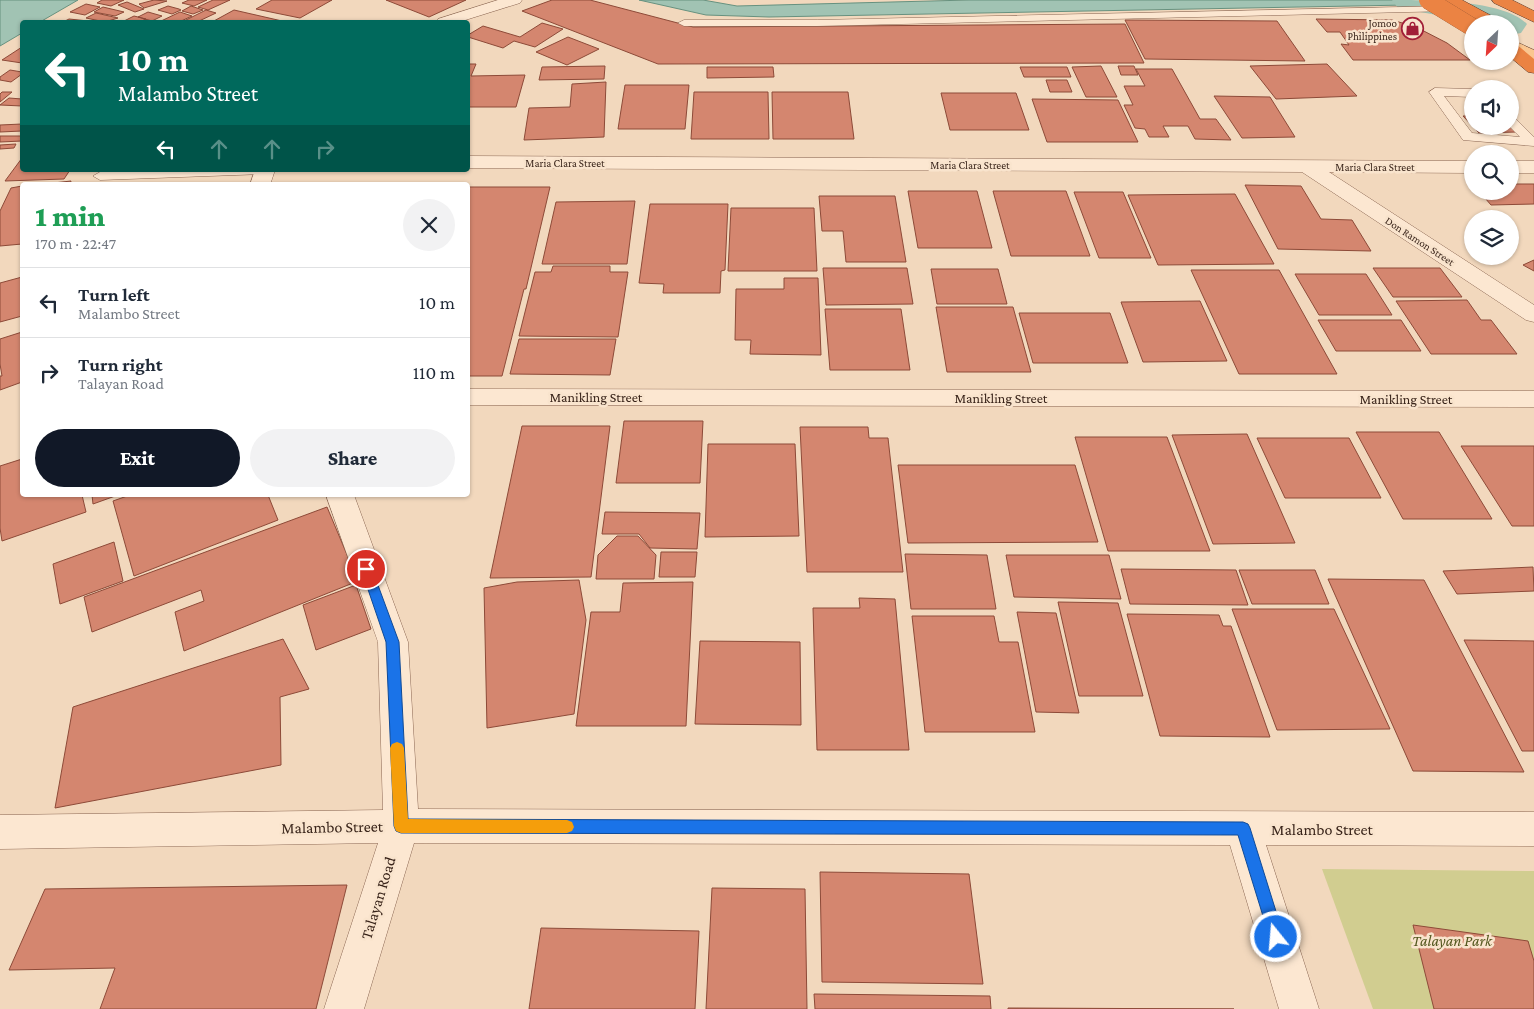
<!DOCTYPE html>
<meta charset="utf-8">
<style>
:root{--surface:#fff;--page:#f2f2f3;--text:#1f2937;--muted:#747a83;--line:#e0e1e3;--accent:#111827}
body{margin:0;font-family:"Crimson Pro",serif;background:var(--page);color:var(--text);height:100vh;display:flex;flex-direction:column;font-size:19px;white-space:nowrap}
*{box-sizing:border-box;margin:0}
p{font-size:16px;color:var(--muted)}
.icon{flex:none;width:28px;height:28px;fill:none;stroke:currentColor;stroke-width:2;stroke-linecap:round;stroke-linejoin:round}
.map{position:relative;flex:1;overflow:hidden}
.drawer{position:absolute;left:20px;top:182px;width:450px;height:315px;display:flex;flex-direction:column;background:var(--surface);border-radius:5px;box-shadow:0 1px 4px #0004}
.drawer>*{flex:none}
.hud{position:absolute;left:20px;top:20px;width:450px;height:152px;border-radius:5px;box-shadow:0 1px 4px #0004;background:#00695c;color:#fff;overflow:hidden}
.needle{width:32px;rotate:205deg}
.buttons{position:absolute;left:1464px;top:15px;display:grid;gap:10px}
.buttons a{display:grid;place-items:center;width:55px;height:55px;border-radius:50%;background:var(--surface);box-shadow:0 1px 4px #0004;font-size:25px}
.pin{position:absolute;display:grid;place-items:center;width:42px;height:42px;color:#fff;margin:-21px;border:2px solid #fff;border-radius:50%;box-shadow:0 1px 5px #0007}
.me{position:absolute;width:55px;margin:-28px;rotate:343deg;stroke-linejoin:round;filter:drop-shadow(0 0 4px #0008)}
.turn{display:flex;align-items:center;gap:18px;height:105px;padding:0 15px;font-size:22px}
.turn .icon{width:65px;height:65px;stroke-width:2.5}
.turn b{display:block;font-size:35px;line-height:42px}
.lanes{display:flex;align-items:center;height:48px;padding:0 15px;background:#0003;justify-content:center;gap:25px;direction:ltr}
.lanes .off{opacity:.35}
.round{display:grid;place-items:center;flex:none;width:52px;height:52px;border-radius:26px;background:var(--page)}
.overview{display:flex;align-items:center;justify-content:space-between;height:85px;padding:0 15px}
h1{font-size:30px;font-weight:800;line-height:38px;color:#1e9e55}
.cta{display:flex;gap:10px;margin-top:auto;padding:10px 15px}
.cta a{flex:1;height:58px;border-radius:30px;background:var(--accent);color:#fff;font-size:20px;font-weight:800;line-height:58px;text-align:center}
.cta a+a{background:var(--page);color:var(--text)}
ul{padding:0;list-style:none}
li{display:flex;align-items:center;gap:15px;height:70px;padding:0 15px;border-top:1px solid var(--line)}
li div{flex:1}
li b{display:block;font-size:19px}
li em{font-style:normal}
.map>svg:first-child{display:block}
.green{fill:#d1cd90}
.water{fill:#a1c3b3;stroke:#67917f}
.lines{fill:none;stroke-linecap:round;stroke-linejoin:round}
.river{fill:#a1c3b3;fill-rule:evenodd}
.building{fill:#d4866f;stroke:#8d4a38}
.service-casing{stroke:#8c6854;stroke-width:1}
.minor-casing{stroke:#8c6854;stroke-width:1}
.primary-casing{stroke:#593729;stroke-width:1}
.motorway-casing{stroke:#593729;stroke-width:1}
.service{fill:#fce7d1;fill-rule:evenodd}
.minor{fill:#fce7d1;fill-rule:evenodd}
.primary{fill:#fac690;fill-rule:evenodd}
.motorway{fill:#eb8343;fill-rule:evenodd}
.motorway-bridge-casing{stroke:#593729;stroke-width:18;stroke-linecap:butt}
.motorway-bridge{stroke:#eb8343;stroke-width:18}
.route{fill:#1a73e8;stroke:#114b97}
.slow{fill:#f59e0b}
.labels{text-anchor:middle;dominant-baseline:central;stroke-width:5;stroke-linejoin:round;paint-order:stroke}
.far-poi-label{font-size:11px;fill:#39241a;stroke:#f9e4cd;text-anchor:end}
.far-street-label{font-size:11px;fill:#39241a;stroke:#f9e4cd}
.street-label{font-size:14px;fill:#39241a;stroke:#f9e4cd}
.near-street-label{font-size:16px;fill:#39241a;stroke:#f9e4cd}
.near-park-label{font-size:16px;font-style:italic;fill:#54581f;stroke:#f9e4cd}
</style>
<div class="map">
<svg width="1534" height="1009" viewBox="0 0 1534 1009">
<rect width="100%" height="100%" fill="#f2d8bd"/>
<path class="green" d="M1322,869l212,2v138h-161z"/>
<path class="water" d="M0,0h78l-38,22h-18v11l-22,13z
M639,0h64l34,6 232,-6h429l9,5 -638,12 -63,-2z"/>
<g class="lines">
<path class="river" d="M1392,0c37,0 112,0 135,24l-6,9 -11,2v-11h-37l-25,-7 -50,-9z"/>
</g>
<path class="building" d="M102,0h22l-13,6 -14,-3z
M154,0l13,1 -23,7 -5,-4z
M189,0h18l-13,6 -12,-3z
M213,0h17l-22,10 -10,-3z
M272,0h60l-32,18 -44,-9z
M386,0h80l-37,17z
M552,0h38l103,27 432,-3 19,39 -486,1 -136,-53z
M127,2l17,7 -9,3 -17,-7z
M86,4l14,3 -15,8 -15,-3z
M168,6l11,3 2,1 -9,4 -14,-4z
M191,6l12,4 -10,4 -11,-3z
M103,7l21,5 -9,4 -21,-4z
M206,10l10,3 -19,9 -13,-1z
M234,10l48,11 -70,1z
M148,12l14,4 -10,5 -14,-4z
M180,12l12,4 -13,6h-20z
M96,13l22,5 -13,4 -19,-4z
M134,16l12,3 -7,3h-17z
M69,19l29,3h-35z
M1316,19l76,1 24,7 31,16 23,17h-117l-12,-16 8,1 -9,-13h-13z
M1125,20l152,1 28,40 -160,-2z
M542,23l21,6 -28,18 -21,-6 -11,7 -35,-11v-2l15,-9 37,11z
M568,37l31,12 -32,16 -31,-13z
M22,47v16l-20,-3z
M468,64h8l-5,12 54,-1 -9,32h-48z
M1327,64l30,32 -81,3 -26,-33z
M605,66l-1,13 -65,1 3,-13z
M1101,66l16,31h-31l-14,-30z
M1118,66h16l4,9h-17z
M707,67h66l1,10 -67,1z
M1020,67h47l4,10h-47z
M1136,69h36l28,50h16l15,21 -36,-1 -7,-13h-25l6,11h-20l-4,-8 -10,-1 -11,-23h9l-9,-19h21z
M10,70l12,2v2l-11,8 -11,-2v-3z
M1046,80h21l5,12h-22z
M606,82l-2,55 -80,3 5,-32 41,-1 2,-23z
M625,85h64l-4,44h-67z
M2,92h10l-12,10v-8z
M694,92h74l1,47h-78z
M772,92h76l6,47h-81z
M941,93h75l13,37h-79z
M1214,96l56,1 25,40 -53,1z
M9,98l13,1v7l-22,-1z
M1032,99l86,1 20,42h-91z
M1463,116h9v10h38l6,6 -37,1z
M22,124v7l-22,1v-7z
M0,136h22v5l-22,1z
M16,144l-2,4 -14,1v-4z
M22,158v12h48l-6,9 -59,2z
M71,181l-1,4h-34z
M1510,184h24v20l-43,1 -12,-14h31z
M1245,185l56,1 20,33 31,1 19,31 -93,-2z
M22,186v58l-22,2v-35l11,-23z
M468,187h82l-24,102h-2l-22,87h-34z
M908,191h69l15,57h-74z
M993,191h73l24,65h-79z
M1074,192h49l28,66h-52z
M1235,194l39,70 -116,1 -30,-70z
M819,196h76l11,66h-60l-3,-31h-21z
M635,201l-8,63h-85l14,-62z
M650,204h78l-3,66 -4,1 -1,22h-57l1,-9 -25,-1z
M731,208h83l3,63h-89z
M1534,260v11l-11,-6z
M553,266h57v6h18l-10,65 -99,-1 16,-64h16z
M823,268h84l6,36 -87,1z
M1373,268h67l22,29h-69z
M931,269h67l9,35h-70z
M1191,270h88l58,104h-98z
M1295,274h71l26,41h-73z
M22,277v39l-22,6v-39z
M784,278h34l3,77 -71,-1 1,-14h-16l1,-51h48z
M1467,300l14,20h10l26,34h-86l-35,-53z
M1200,301l27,60 -84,1 -22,-60z
M936,307h77l18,65h-84z
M825,309h76l9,61h-80z
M1019,313h91l18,50h-95z
M1318,320h83l20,31h-85z
M22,332v50l-22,8v-14h2l-2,-12v-25z
M519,339h97l-6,36 -100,-1z
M624,421h79l-3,62h-84z
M522,426h88l-19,151 -101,1z
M800,427h68l1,11h19l15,134h-96z
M1356,432h83l53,87h-89z
M1247,434l48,109 -82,1 -41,-109z
M1075,437h92l43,114h-102z
M1257,438h92l32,60h-96z
M708,444h87l4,92 -94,1z
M1461,446h73v80h-22z
M22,459v36h60l4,17 -84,29 -2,-13v-62z
M898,465h177l23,77 -190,1z
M92,495h26l-25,9z
M130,495h138l10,25 -144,56 -21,-75z
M327,507l31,74 -174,70 -9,-39 29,-11 -3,-11 -109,42 -8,-35z
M605,512l95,1 -3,36 -47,-1 -11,-14h-37z
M617,536h21l18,19 -2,24h-58l2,-24z
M114,542l9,39 -63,23 -7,-40z
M661,552h36l-2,25h-36z
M905,554l82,1 9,54h-85z
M1006,555h103l12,44 -107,-2z
M1533,567l1,24 -77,3 -14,-23z
M1121,569l115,1 12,35 -118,-1z
M1239,570h76l14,34h-77z
M1328,579l96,1 100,192 -111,-1z
M579,580l7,40 -12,94 -87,14 -3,-140 33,-6z
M693,582l-7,144h-110l15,-114h29l3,-29z
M356,585l15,44 -55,21 -13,-45z
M859,598l36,1 14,151h-92l-4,-142h47z
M1058,602l60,1 25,93h-64z
M1232,609h102l56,120 -113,1z
M1017,612l39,1 23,100 -43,-1z
M1127,614l92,1 4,11h8l39,111 -110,-1z
M912,616h82l5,26h19l17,90h-110z
M283,639l26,50 -29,8 1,68 -226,43 18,-101z
M1464,640l70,1v110h-12z
M700,641l100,1 1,83 -106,-1z
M820,872l149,2 14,110 -161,-2z
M347,885l-31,124h-216l15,-41 -106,2 36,-81z
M712,888l93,1 2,120h-101z
M1413,925l115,16 6,20v48h-100z
M541,928l158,3 -4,78h-166z
M814,994l176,2 1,13h-176z
M1008,1008l226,1h-226z"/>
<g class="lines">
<defs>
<path id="service" d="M1447,6l4,1 1,2 -1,2 -634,15h-133l-6,-3 6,-3h133z
M1435,88l37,1v8l-28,-1 28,37 48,4 -11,-11 1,-10 4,1 20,20v9l-71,-6 -34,-48z
M153,170h118l-7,4 -164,6 -7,-4 7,-4z"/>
<path id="minor" d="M498,0h24l-2,3 -61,19h-23l2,-3z
M468,156l1004,5v12l-143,-1 205,133v17l-8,-2 -224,-148 -834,-4z
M1510,161h24v12h-24z
M255,170h20l-5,15h-20z
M468,389l1066,2v16l-1066,-2z
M326,495h28l54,147 10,167 1116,3v34l-268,-1 53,164h-40l-49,-164 -816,-2 -50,166h-40l54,-166 -378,6v-34l383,-5 -5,-168z"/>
<path id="primary" d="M1510,39l24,11v12l-24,-11z"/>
<path id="motorway" d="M1442,0h20l39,21 2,3h-21l-38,-21z
M1492,0h20l22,11v11l-40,-19z
M1510,43l6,1 18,15v14l-6,-1 -18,-15z"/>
</defs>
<use href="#service" class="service-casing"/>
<use href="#minor" class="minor-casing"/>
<use href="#primary" class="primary-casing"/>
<use href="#motorway" class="motorway-casing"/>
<use href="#service" class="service"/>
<use href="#minor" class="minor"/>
<use href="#primary" class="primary"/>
<use href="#motorway" class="motorway"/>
<defs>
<path id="motorway-bridge" d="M1428,0l44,27"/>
</defs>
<use href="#motorway-bridge" class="motorway-bridge-casing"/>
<use href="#motorway-bridge" class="motorway-bridge"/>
</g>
<path class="route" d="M366,564l5,1 1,4 27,73 9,177 835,3 5,2 2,4 34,109 -2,5 -6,3 -5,-3 -33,-107 -837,-2 -5,-2 -2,-5 -8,-184 -25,-73 1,-4z"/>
<path class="slow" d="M397,742l5,2 2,4 4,71 159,1 5,2 2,5 -2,4 -5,2h-166l-5,-2 -2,-5 -4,-78 2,-4z"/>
<defs>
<symbol id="shop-ring" viewBox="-11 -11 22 22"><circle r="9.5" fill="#f9e4cd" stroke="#a11e37" stroke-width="1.5"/><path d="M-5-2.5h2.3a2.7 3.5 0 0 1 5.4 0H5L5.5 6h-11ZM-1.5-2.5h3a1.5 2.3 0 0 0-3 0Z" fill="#a11e37"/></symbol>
</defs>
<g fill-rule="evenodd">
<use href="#shop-ring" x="1400" y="16" width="25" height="25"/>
</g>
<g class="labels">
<g class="far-poi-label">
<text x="1397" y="23">Jomoo<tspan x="1397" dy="13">Philippines</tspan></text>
</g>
<g class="far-street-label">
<text x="565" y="163">Maria Clara Street</text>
<text x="970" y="165">Maria Clara Street</text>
<text x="1375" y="167">Maria Clara Street</text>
<text transform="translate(1420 241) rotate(33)">Don Ramon Street</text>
</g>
<g class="street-label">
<text x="596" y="397">Manikling Street</text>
<text x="1001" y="398">Manikling Street</text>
<text x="1406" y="399">Manikling Street</text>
</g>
<g class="near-street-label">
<text transform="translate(332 827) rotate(-1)">Malambo Street</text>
<text x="1322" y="829">Malambo Street</text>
<text transform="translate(378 898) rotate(-73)">Talayan Road</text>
</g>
<g class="near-park-label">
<text x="1452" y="940">Talayan Park</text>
</g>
</g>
</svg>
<div class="buttons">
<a><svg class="needle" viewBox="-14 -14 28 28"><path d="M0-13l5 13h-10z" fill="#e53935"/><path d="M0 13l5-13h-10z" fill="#747a83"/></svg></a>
<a><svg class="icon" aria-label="sound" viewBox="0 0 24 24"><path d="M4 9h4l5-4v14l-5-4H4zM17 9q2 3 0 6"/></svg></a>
<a><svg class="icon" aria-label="search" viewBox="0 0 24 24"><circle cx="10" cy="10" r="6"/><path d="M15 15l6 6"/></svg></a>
<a><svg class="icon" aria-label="layers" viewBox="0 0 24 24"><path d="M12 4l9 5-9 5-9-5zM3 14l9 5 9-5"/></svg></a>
</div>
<div class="pin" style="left:366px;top:569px;background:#d93025"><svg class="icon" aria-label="arrive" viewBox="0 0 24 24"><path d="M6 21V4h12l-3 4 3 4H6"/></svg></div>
<svg class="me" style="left:1276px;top:937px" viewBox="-20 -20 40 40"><circle r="17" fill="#1a73e8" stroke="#fff" stroke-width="3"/><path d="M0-11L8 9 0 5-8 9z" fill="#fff"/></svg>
<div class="hud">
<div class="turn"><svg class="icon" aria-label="left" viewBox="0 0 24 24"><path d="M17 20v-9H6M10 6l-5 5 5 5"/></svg><div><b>10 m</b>Malambo Street</div></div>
<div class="lanes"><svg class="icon" aria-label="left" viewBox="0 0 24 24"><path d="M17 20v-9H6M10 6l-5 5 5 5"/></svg><svg class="icon off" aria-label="ahead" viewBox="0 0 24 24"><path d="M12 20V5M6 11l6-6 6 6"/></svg><svg class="icon off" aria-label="ahead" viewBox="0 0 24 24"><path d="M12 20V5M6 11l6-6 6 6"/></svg><svg class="icon off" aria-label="right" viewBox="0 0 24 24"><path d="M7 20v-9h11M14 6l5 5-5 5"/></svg></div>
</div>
<section class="drawer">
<div class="overview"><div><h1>1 min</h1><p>170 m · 22:47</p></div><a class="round"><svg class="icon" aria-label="close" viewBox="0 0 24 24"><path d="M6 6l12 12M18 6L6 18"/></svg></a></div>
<ul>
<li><svg class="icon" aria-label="left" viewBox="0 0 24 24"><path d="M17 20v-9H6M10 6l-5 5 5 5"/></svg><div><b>Turn left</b><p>Malambo Street</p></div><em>10 m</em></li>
<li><svg class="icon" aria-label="right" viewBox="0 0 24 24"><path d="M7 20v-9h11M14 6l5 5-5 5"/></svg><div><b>Turn right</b><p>Talayan Road</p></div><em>110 m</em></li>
</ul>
<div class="cta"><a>Exit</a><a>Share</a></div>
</section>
</div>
